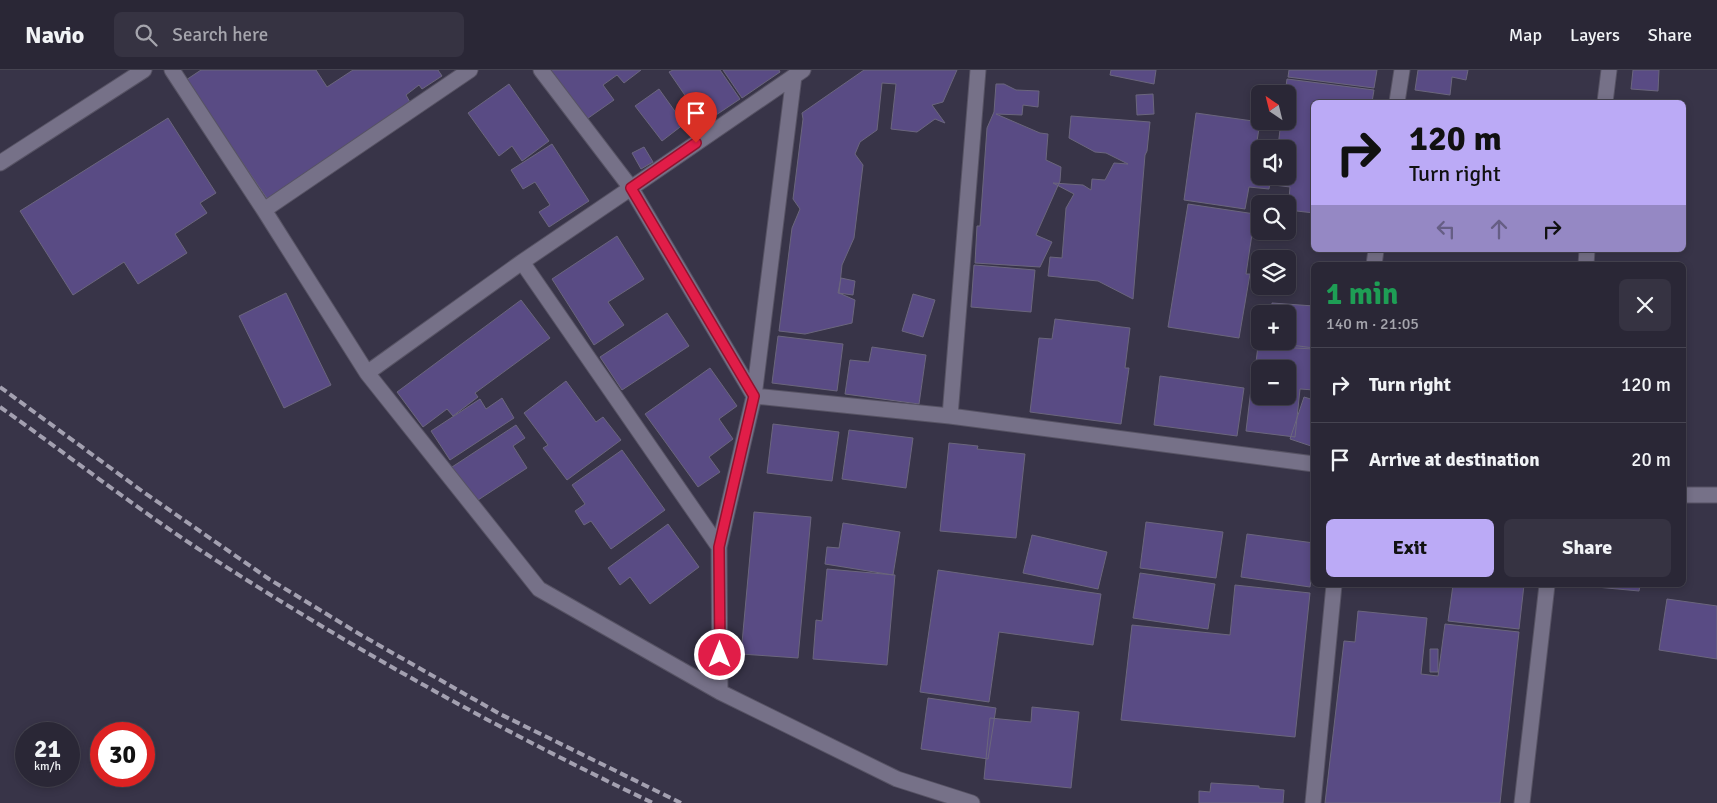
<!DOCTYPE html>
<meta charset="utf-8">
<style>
:root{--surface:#2a2736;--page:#363342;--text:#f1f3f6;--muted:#a5a5ad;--line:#464451;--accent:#bbaaf6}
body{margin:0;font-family:Signika,sans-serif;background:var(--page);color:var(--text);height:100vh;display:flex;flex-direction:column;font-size:19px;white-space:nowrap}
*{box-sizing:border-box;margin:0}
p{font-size:16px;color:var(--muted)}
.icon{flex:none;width:28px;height:28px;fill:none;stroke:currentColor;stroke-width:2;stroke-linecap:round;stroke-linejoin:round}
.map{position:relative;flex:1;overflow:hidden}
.side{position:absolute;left:1311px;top:192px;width:375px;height:325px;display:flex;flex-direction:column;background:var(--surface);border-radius:8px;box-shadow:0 2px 8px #0003,0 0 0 1px var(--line)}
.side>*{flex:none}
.banner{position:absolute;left:1311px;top:30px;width:375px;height:152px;border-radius:8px;box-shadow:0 2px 8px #0003,0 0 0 1px var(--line);background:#bbaaf6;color:#111;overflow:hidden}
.needle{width:32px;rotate:325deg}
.fabs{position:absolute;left:1251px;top:15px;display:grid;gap:10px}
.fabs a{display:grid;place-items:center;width:45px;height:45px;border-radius:8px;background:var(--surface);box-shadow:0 2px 8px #0003,0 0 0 1px var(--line);font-size:25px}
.speed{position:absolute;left:15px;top:652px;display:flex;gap:10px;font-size:25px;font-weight:700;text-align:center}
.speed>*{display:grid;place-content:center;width:65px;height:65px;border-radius:50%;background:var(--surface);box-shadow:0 2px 8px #0003,0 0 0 1px var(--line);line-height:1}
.speed small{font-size:12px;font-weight:400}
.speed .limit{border:8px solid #d22;background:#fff;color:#111}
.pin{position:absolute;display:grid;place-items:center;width:42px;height:42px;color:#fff;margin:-51px -21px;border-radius:50% 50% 50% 0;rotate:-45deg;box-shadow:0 0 5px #0007}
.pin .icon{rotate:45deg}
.me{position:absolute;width:55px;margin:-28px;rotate:0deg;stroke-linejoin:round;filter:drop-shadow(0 0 4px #0008)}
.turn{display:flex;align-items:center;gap:18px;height:105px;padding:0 15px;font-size:22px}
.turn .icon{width:65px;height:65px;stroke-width:2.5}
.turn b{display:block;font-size:35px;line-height:42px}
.lanes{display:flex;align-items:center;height:48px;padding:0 15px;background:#0003;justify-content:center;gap:25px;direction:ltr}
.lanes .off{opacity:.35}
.round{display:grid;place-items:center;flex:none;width:52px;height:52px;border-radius:8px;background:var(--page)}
.headline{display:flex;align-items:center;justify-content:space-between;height:85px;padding:0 15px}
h1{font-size:30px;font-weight:700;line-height:38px;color:#1e9e55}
.action{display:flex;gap:10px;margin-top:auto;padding:10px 15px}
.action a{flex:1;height:58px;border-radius:8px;background:var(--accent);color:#111;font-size:20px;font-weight:700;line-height:58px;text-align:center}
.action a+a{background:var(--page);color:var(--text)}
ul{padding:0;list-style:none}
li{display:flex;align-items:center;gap:15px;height:75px;padding:0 15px;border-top:1px solid var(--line)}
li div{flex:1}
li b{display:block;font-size:19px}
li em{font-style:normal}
header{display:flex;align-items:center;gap:30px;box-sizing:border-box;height:70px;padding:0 25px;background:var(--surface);border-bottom:1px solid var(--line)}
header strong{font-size:24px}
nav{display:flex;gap:28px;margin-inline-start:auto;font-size:18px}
.search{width:350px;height:45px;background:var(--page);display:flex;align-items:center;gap:12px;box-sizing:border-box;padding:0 18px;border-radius:8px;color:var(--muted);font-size:19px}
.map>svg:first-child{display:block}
.building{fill:#594b84;stroke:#6b667d}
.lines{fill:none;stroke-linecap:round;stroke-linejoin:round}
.minor-casing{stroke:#575364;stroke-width:17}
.minor{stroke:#767188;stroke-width:15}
.rail{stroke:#a3a0b0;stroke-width:4;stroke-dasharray:8 4;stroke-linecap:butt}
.route-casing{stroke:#92132f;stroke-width:12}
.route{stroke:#e11d48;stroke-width:9}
</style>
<header>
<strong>Navio</strong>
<div class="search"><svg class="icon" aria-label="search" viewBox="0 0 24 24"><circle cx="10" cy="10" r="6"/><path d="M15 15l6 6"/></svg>Search here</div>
<nav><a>Map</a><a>Layers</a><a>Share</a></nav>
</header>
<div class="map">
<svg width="1717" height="733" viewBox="0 0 1717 733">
<rect width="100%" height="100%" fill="#383448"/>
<path class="building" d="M201,0h115l11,17 26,-17h85l4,6 -20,13 -3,-4 -13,10 5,9 -143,96 -82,-120z
M547,0h94l-17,13 -7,-8 -14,10 11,15 -30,21z
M673,0h47l20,29 -36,24 -35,-51z
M723,0h56l1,2 -38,26z
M864,0h93l-14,32 -11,3 13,18 -10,-4 -18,13 -26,-3 5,-45 -14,-1 -5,47 -17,12 -5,12 8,11 -9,73 -12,27 -3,28 16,7 -3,23 -47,11 -26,-3 13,-103 8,-19 -7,-10 10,-80 -1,-6z
M1111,0h45l-2,14 -44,-9z
M1289,0h88l-3,18 -86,-11z
M1418,0h50l-2,10 -14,-3 -2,18 -35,-5z
M1633,0h26l-1,21 -27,-2z
M1287,9l87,11 -2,12h-58v111l-26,-3 2,-23 -16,-2 2,-9h12l3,-28 -13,-1 3,-26h7v-27h-3z
M509,14l40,57 -27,20 -10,-15 -13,10 -31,-43z
M996,14h8l12,6 23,1 -1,16 -15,-2 -1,10 -26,-1 44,19 8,1 -2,26 15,7 -1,14 -24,54 16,7 -12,25 -65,-4 2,-37h3l7,-98 7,-16z
M659,19l25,35 -22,17 -27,-35z
M1153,24l1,20 -17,1 -1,-20z
M1196,43l64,9 -3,19 19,3 -1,5h-15v27h11l-2,13 -20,-2 -4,22 -61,-9z
M1071,46l79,6 -3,29 -2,4 -12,144 -35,-18 -50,-5 2,-19 12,1 4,-50 8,-14 -21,-11 30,2 8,5 1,-11 13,1 9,-17 14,1 -22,-11 -11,-1 -26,-14z
M168,48l48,75 -16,10 7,10 -32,21 12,19 -49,31 -14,-22 -51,33 -53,-84z
M552,74l37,57 -40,26 -10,-15 11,-7 -15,-23 -12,7 -12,-19z
M644,77l9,15 -12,7 -9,-16z
M1188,134l67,10 -9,60h4l-11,64 -71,-11z
M617,166l27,43 -36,23 16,23 -30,20 -42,-66z
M974,195l61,5 -4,42 -60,-5z
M841,208l14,3 -2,14 -15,-2z
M286,223l45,92 -47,23 -45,-92z
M913,224l22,6 -12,37 -21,-6z
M521,230l29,38 -75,55 3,4 -25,19 -6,-7 -24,18 -26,-35z
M1272,233l42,3v43l-59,-3 2,-23h3v18h28v-27h-17z
M667,243l22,33 -67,44 -22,-33z
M1055,249l75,9 -5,40h4l-8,56 -91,-12 9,-74 13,1z
M778,266l65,8 -6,47 -65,-8z
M1259,268l1,3 32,1 -1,3 23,3v42l-14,-1 -5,48 -49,-6 5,-42 9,2v5h28v-27h-20v-5l-12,-2z
M872,277l54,8 -7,49 -74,-10 5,-34 19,2z
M710,298l27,38 -18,13 14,20 -24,18 11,15 -22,15 -53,-73z
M1160,306l84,12 -7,48 -83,-11z
M566,311l30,41 7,-5 18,23 -54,40 -24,-32 5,-3 -24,-32z
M1304,327l10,3v47l-24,-8z
M502,328l12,20 -64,42 -19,-29 49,-32 6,10z
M773,354l66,8 -7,49 -65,-8z
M516,355l9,13 -12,8 14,22 -52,34 -23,-35z
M849,360l64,8 -7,50 -64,-9z
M949,373l29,3 -1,3 48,5 -9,84 -76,-7z
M622,380l43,60 -54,39 -20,-28 -7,4 -9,-14 10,-7 -13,-19z
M754,442l57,5 -13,141 -57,-4z
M1146,452l77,10 -7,46 -76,-10z
M843,453l57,9 -7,43 -68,-11 2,-17 12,1z
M668,454l31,43 -49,37 -20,-27 -10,8 -12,-17z
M1247,464l67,9v17l-4,27 -69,-10z
M1032,465l75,17 -9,37 -75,-16z
M827,499l68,6 -8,90 -74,-6 3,-39 6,1z
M938,500l163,24 -8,51 -94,-13 -10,70 -69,-10z
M1140,503l75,11 -7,45 -75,-11z
M1235,515l75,8 -15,144 -174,-17 11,-95 98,10z
M1453,515h71l-5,44 -71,-8z
M1575,515h65l-1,6z
M1667,529l50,7v53l-58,-9z
M1358,541l69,7 -6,56 17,2 7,-52 74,8 -19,171h-175l19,-162 11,1z
M1430,579h8v23h-8z
M928,628l68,10 -8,51 -67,-10z
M1032,637l47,5 -8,76 -87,-9 6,-61 41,4z
M1211,713l48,3v2l25,2 -1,13h-84v-12l11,1z"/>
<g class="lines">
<defs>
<path id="minor" d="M172,0l92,140 103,163 155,-111 109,-74 -90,-118
M803,0l-172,118 123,208 196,20 364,48
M1397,32l5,-32
M1605,32l4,-32
M0,93l144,-93
M264,140l206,-140
M522,192l197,285
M1374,195l2,-15
M1586,195l1,-15
M367,303l172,216 181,103 177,87 75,24
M950,346l28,-346
M1684,425h33
M720,622l-1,-145 35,-151 40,-320
M1313,733l21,-218
M1522,733l25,-218"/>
</defs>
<use href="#minor" class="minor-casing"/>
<use href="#minor" class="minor"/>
<path class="rail" d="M0,317l142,104 127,88 92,56 139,79 181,89
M0,337c65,46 128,95 194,139 146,96 301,182 459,257"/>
</g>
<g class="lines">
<defs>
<path id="route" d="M696,73l-65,45 123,208 -35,151 1,108"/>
</defs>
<use href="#route" class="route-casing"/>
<use href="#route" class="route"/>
</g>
</svg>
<div class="fabs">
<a><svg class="needle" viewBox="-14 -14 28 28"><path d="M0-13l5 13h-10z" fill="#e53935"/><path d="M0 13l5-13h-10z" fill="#a5a5ad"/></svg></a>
<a><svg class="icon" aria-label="sound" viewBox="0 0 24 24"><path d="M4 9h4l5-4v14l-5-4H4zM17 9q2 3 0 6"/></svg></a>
<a><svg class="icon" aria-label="search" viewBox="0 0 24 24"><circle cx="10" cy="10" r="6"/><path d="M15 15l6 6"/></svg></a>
<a><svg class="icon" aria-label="layers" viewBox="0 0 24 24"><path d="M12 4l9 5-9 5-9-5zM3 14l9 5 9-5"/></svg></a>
<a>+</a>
<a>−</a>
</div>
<div class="speed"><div>21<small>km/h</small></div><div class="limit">30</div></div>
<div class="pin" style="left:696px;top:73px;background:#d93025"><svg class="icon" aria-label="arrive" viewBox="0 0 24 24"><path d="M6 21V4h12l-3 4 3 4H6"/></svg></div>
<svg class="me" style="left:720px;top:585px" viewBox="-20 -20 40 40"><circle r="17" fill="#e11d48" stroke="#fff" stroke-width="3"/><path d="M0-11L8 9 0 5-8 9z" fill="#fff"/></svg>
<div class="banner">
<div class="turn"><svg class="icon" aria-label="right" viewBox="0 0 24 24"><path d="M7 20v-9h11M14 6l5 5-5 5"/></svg><div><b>120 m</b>Turn right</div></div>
<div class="lanes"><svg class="icon off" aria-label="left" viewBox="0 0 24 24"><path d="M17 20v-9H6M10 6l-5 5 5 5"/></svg><svg class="icon off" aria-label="ahead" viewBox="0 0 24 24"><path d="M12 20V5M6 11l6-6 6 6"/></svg><svg class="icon" aria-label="right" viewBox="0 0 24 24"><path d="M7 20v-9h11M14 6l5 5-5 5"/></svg></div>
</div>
<section class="side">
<div class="headline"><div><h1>1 min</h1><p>140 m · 21:05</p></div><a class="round"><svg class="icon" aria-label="close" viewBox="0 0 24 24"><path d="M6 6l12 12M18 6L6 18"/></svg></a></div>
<ul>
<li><svg class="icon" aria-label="right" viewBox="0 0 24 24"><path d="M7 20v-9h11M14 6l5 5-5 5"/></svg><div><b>Turn right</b></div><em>120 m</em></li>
<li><svg class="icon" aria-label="arrive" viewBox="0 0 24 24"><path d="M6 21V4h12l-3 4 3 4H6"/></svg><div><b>Arrive at destination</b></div><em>20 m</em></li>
</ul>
<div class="action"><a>Exit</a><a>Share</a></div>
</section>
</div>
